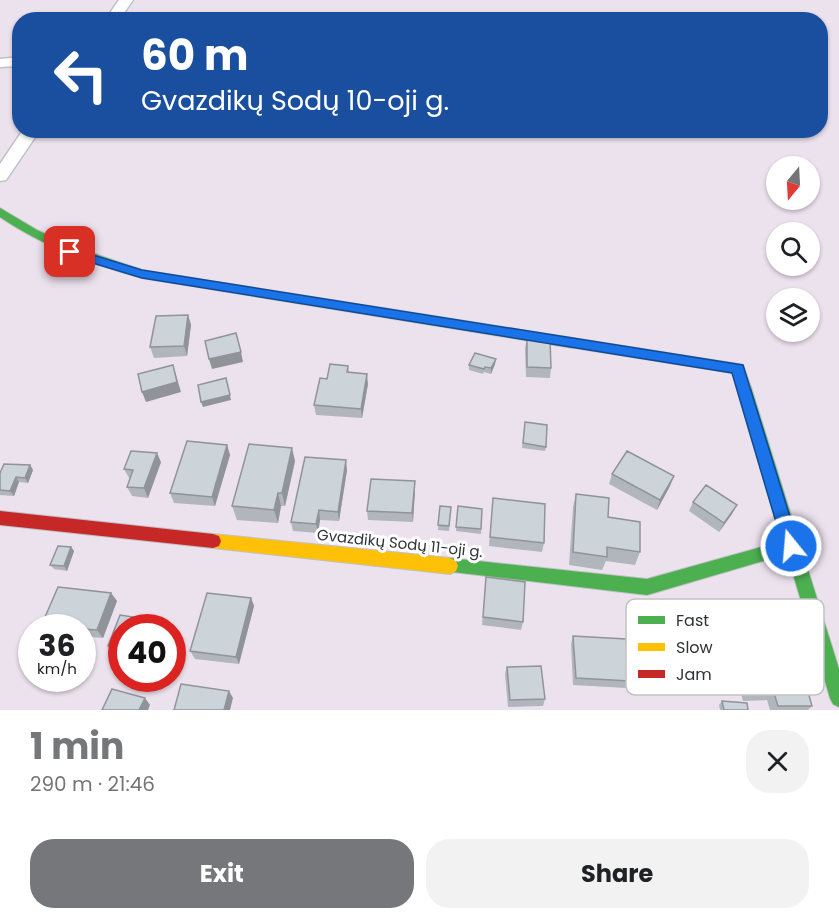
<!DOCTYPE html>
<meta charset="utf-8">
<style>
:root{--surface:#fff;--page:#f2f2f2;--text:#202124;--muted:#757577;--accent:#75777a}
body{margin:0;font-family:Poppins,sans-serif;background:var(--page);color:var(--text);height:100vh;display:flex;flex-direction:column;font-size:22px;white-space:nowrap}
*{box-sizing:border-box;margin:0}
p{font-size:20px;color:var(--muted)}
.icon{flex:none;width:33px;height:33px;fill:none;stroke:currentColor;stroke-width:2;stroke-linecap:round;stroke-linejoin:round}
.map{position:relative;height:710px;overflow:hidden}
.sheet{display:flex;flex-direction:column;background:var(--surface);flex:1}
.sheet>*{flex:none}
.top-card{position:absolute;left:12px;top:12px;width:816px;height:126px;border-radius:24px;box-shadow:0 2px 4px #0004;background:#1a4fa0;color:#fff;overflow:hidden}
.needle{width:39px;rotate:198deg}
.tools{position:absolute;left:766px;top:156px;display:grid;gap:12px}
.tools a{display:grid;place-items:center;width:54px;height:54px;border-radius:50%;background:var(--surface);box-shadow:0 2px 4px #0004;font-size:30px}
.speed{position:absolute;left:18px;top:614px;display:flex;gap:12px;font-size:30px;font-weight:700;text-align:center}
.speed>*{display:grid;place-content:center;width:78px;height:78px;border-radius:50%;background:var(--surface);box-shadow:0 2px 4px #0004;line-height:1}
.speed small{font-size:15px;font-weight:400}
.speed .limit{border:9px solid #d22;background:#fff;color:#111}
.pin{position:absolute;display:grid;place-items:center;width:51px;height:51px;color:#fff;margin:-26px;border-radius:12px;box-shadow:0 3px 9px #0006}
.me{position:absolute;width:66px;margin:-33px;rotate:343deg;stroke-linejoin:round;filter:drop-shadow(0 0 4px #0008)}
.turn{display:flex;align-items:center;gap:21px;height:126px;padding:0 30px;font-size:27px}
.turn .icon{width:78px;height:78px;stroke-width:2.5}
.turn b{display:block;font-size:42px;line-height:51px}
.round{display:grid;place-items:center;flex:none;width:63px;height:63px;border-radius:24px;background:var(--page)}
.summary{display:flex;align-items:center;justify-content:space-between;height:102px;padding:0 30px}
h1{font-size:36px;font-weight:700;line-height:45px;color:var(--accent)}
.action{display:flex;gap:12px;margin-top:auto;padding:12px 30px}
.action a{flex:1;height:69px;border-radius:24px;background:var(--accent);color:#fff;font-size:24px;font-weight:700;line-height:69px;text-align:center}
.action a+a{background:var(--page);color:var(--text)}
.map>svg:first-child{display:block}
.green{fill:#ece2ee;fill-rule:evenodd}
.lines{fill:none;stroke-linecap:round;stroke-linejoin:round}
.street-casing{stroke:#c0c1c5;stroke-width:3}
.fast-casing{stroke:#c0c1c5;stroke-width:2}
.slow-casing{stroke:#c0c1c5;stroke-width:2}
.jam-casing{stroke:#c0c1c5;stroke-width:2}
.street{fill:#fefefe;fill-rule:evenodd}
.fast{fill:#4caf50;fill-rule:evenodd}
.slow{fill:#ffc107;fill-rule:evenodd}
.jam{fill:#c62828;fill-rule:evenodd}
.wall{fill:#b0b6bb}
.shaded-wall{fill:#909498}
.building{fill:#cdd4d9;stroke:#909498;stroke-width:1.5}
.route{fill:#1a73e8;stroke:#114b97;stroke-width:1.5}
.labels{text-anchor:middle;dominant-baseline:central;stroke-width:6;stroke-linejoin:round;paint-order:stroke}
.street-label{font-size:15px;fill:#303234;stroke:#fff}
.key{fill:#fff;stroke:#c1c2c2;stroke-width:1.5}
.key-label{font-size:16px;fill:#303234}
</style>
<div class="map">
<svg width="839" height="710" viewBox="0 0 839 710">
<rect width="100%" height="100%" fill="#f5f7fb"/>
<path class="green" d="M0,0h839v710h-839zM20,20h800v110h-800zM777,166h33v34h-33zM777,232h33v34h-33zM777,298h33v34h-33zM32,627h50v51h-50zM122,627h50v51h-50z"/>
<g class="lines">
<defs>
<path id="street" d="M119,0h14l-14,20h-14z
M20,57v9l-20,1v-8z
M23,130h17l-34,50 -6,1v-17z"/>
<path id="fast" d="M0,208l37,22 35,16 70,24 431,68 7,5 -7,5 -431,-70c-50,-14 -98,-31 -142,-61z
M744,381l5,2 2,4 88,282v38l-6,-3 -3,-6 -43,-144 -140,41 -203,-24 -2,-5 2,-5 6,-3 197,21 136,-38 -46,-154 2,-4z"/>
<path id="slow" d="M573,338l165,26 5,1 8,22 -2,4h-10l-6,-18 -165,-26 -2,-4 2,-4z
M213,534l237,24 6,3 2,5 -2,5 -6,3 -237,-26 -6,-2 -2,-5 2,-5z"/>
<path id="jam" d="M0,511l213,23 6,2 2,5 -2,5 -6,2 -213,-23z"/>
</defs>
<use href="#street" class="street-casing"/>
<use href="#fast" class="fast-casing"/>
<use href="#slow" class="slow-casing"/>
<use href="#jam" class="jam-casing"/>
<use href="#street" class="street"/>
<use href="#fast" class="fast"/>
<use href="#slow" class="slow"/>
<use href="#jam" class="jam"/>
</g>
<path class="wall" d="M188,315l3,10 -4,31 -33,2 -4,-11z
M527,338l24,30 -1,10 -24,-1 -1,-29z
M496,359l-1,5 -4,10 -7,-2 -1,2 -14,-4v-5z
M348,366l1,6 19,12 -6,34 -46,-3 -2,-10 13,-26z
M525,422l21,25 -1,4 -23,-3z
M227,445l3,10 -15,51 -41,-3 -4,-10z
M295,461l-10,45h-4l-3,17 -41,-3 -5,-14z
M161,462l-13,36 -16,-2 -5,-9 3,-9h-1l-5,-9z
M30,465l3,5 -5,13 -9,-1 -5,14 -14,-1v-22z
M347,470l-8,51 -19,-1 -2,13 -25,-2 -2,-9z
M612,474l58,12 -13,24 -48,-26z
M415,490l-2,32 -45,-2 -1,-9z
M576,494l32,23 32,35 -5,13 -29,-4 -4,9 -33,-5 4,-58z
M493,498l51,45 -2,9 -53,-6z
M693,502l39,12 -13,18 -30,-21z
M440,506l11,1 -2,24 -11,-1z
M458,506l24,3 -1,25 -25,-3z
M71,547l3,4 -7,20 -13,-2 -4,-4z
M486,577l37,45 -2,8 -39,-5z
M111,593l6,8 -14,37 -21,-2v-9h-37l-3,-3z
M251,598l3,8 -15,58 -44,-5 -5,-8z
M122,627v28l-8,-1 -6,-8z
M655,633l36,33 -5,7 -25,3 -10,-35z
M573,636l57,45 -4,7 -53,-3 -2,-41z
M758,655l32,19 22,32 -4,4h-38l-3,-10 -24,1 -8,-30 6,-8h11v-1z
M507,667l38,32 -2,7 -35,1 -3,-33z
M722,701l26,9h-28l-1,-5z"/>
<path class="shaded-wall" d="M188,315l3,10 -4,31 -3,-10z
M241,352l2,10 -31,7 -3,-10z
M496,359l-1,5 -4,10v-6z
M173,365l8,27 -35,10 -4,-10z
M367,374l1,10 -6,34 -1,-9z
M226,378l5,22 -28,7 -2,-5z
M227,445l3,10 -15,51 -3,-9z
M292,448l3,13 -10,45 -3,-13z
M157,453l4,9 -13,36 -4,-10z
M346,460l1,10 -8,51 -1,-9z
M30,465l3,5 -5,13 -3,-5z
M674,476l-4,10 -13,24 3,-10z
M16,477l3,5 -5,14 -4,-5z
M415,481v9l-2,32 -1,-9z
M278,493l3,13 -3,17 -4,-13z
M737,505l-5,9 -13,18 5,-9z
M319,510l1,10 -2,13 -2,-9z
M71,547l3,4 -7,20 -3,-5z
M111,593l6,8 -14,37 -6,-8z
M251,598l3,8 -15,58 -3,-7z
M158,621l4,6h-6z
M229,691l4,7 -3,12h-6z
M145,698l5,7 -2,5h-9z"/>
<path class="building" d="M188,315l-4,31 -34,1 6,-31z
M236,333l5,19 -32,7 -4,-18z
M527,338l23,1 1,29 -24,-1z
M475,353l21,6 -5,9 -6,-1 -1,2 -15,-4z
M330,364l18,2 -1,6 20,2 -6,35 -47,-4 6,-27 7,1z
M173,365l4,17 -35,10 -4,-18z
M226,378l4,17 -29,7 -3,-17z
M525,422l22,3 -1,22 -23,-4z
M187,441l40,4 -15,52 -42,-4z
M249,444l43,4 -10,45h-4l-4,17 -42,-4z
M131,451l26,2 -13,35 -17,-1 6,-17 -9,-1z
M627,451l47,25 -14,24 -48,-26z
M305,457l41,3 -8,52 -19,-2 -3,14 -25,-2z
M4,464l26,1 -5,13 -9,-1 -6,14 -10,-1v-17z
M371,479l44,2 -3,32 -45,-2z
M706,485l31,20 -13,18 -31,-21z
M576,494l33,4 -1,19 32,5v30l-33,-5v10l-34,-5z
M493,498l52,6 -1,39 -54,-6z
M440,506l11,1 -2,19 -11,-1z
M458,506l24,3 -1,20 -25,-2z
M58,546l13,1 -7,19 -14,-1z
M486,577l39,5 -2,40 -40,-5z
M58,587l53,6 -14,37 -15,-1v-2h-14l-26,-3z
M207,593l44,5 -15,59 -46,-6z
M120,615l38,6 -2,6h-34v21l-14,-2z
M573,636l53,3 4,42 -54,-3z
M784,654l6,20h13l9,32h-34l-4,-13 -25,1 -8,-31h19l-2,-8z
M541,666l4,33 -35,1 -3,-33z
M181,684l48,7 -5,19h-50z
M112,689l33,9 -6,12h-37z
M722,701l25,2 1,7h-24z"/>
<path class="route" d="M70,248l72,22 601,95 56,181 -2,5 -6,2 -5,-2 -3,-5 -51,-173 -590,-95 -76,-23v-6z"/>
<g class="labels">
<g class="street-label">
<text transform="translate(400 543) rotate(6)">Gvazdikų Sodų 11-oji g.</text>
</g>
</g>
<rect x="626" y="599" width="198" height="96" rx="9" class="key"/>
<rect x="638" y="616" width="27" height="8" fill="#4caf50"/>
<rect x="638" y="643" width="27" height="8" fill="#ffc107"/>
<rect x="638" y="670" width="27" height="8" fill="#c62828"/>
<g class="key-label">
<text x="676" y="626">Fast</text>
<text x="676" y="653">Slow</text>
<text x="676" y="680">Jam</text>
</g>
</svg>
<div class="tools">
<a><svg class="needle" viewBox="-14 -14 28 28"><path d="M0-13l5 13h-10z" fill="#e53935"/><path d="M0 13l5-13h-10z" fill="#757577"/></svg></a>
<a><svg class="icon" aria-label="search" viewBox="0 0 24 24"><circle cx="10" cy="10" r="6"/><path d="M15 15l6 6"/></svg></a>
<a><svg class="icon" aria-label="layers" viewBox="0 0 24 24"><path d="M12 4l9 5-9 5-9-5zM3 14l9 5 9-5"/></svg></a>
</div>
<div class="speed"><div>36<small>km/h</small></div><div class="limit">40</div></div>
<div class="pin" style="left:70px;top:252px;background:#d93025"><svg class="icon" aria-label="arrive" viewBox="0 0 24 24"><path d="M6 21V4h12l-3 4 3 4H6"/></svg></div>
<svg class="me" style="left:791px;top:546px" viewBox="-20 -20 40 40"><circle r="17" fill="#1a73e8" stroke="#fff" stroke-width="3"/><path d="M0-11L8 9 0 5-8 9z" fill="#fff"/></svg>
<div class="top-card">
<div class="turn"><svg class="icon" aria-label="left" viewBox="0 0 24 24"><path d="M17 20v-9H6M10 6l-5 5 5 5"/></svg><div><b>60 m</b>Gvazdikų Sodų 10-oji g.</div></div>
</div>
</div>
<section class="sheet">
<div class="summary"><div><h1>1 min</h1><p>290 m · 21:46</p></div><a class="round"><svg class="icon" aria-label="close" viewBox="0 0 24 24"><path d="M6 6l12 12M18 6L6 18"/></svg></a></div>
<div class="action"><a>Exit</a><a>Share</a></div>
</section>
